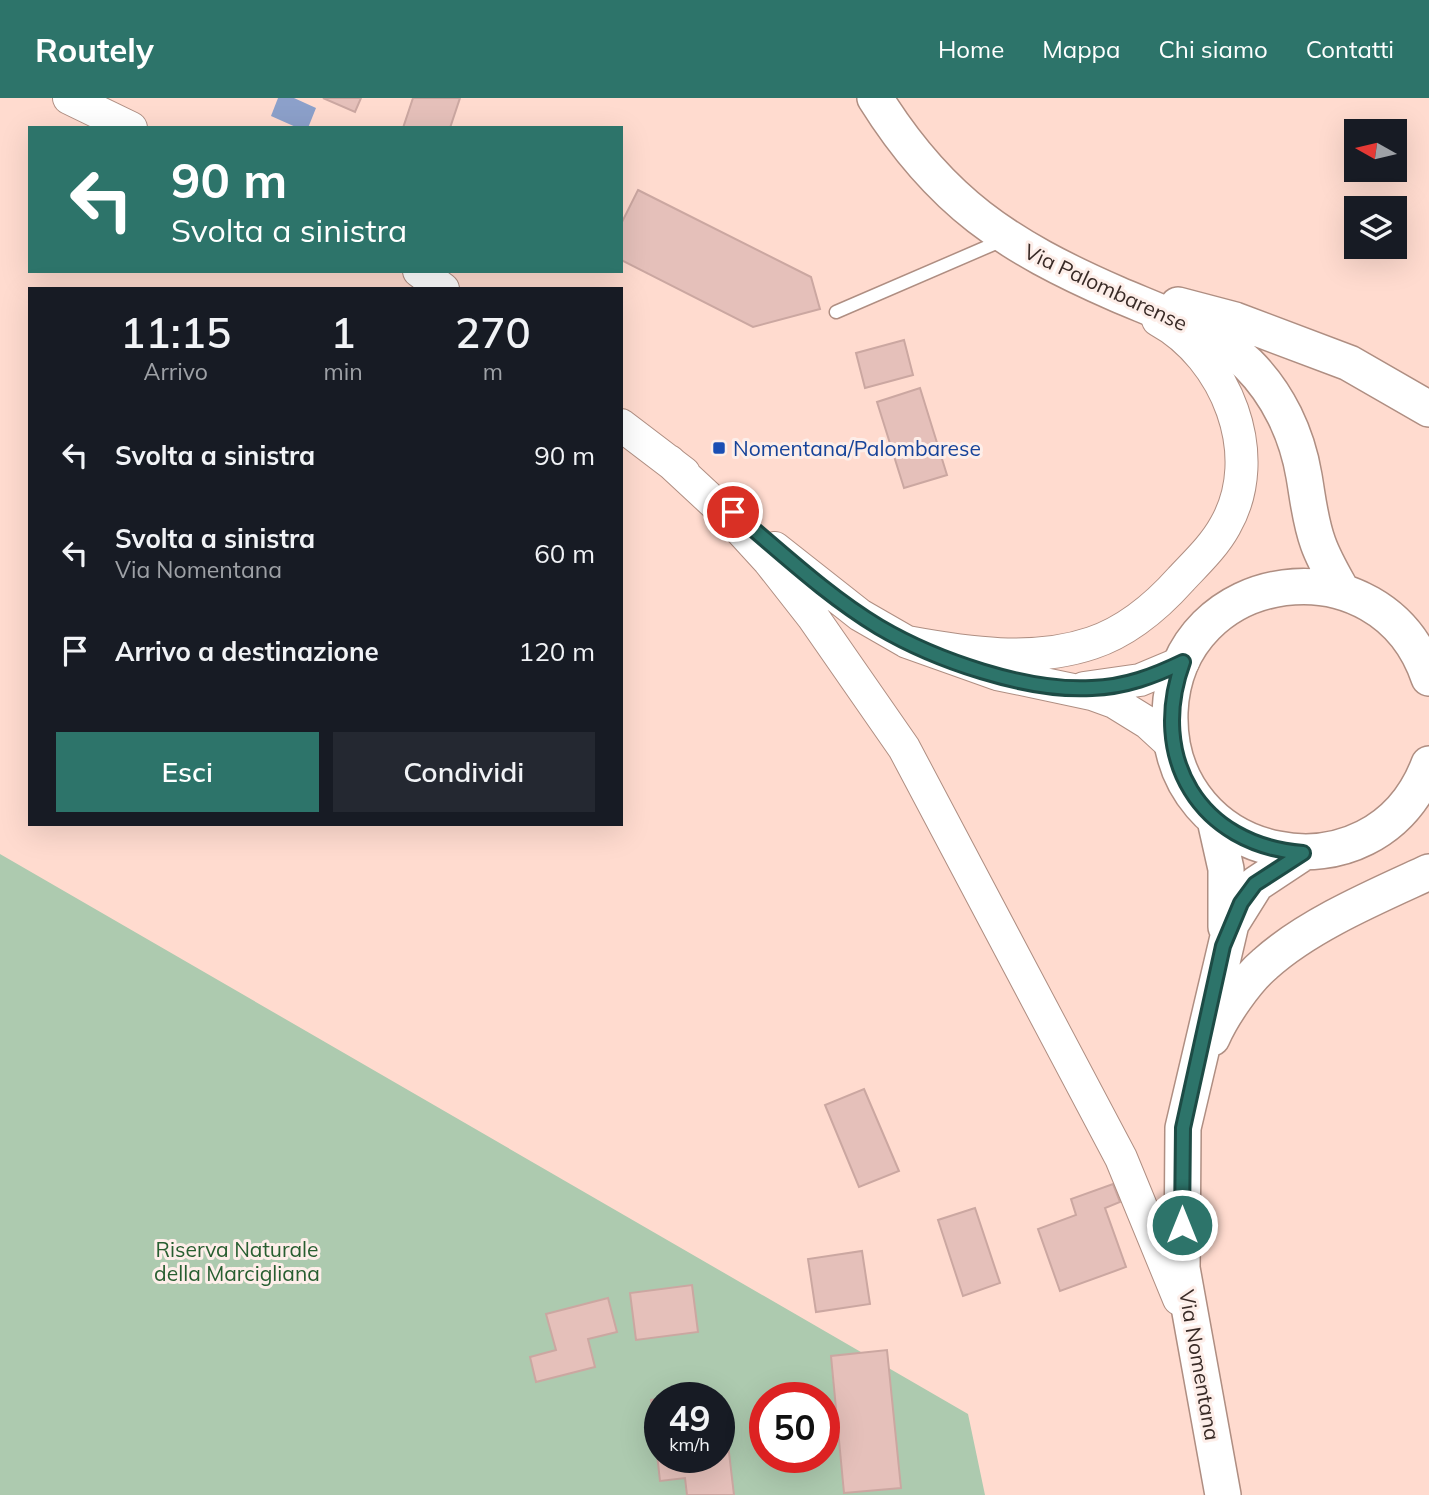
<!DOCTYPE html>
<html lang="it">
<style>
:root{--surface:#171b24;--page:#242831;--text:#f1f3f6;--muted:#9ea1a6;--accent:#2d746a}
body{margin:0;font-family:Mulish,sans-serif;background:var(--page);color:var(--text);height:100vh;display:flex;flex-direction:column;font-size:26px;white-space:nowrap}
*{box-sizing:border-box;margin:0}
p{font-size:23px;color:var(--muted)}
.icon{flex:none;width:38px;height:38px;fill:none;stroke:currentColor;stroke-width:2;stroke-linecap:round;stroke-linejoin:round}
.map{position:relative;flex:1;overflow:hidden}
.details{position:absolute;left:28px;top:189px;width:595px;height:539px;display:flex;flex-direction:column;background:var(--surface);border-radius:0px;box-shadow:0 7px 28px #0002}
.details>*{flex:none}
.hud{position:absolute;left:28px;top:28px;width:595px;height:147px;border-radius:0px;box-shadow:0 7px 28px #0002;background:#2d746a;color:#fff;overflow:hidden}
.needle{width:46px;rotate:278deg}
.controls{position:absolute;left:1344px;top:21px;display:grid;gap:14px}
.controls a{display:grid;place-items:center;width:63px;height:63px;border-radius:0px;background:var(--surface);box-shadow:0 7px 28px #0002;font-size:35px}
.speed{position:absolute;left:644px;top:1284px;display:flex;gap:14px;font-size:35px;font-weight:700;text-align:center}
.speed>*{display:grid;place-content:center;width:91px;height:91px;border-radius:50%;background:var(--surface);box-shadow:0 7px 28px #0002;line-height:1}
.speed small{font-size:18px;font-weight:400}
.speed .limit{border:10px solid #d22;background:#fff;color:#111}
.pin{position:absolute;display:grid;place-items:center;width:60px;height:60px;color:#fff;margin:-30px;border:4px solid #fff;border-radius:50%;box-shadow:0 2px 7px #0007}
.me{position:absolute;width:77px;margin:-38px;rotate:0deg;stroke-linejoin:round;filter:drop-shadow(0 0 5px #0008)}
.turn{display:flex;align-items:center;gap:24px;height:147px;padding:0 28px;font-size:32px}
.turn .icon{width:91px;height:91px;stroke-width:2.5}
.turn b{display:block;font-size:49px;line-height:60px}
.eta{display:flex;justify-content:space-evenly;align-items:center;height:119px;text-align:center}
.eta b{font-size:42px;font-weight:600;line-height:49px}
.action{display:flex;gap:14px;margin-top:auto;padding:14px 28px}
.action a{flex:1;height:80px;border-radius:0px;background:var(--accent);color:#fff;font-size:28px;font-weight:600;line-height:80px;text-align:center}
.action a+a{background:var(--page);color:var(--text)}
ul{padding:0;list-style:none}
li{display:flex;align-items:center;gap:21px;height:98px;padding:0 28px}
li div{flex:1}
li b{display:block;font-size:26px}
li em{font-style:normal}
header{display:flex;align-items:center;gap:42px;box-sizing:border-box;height:98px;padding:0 35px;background:var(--accent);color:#fff}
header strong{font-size:33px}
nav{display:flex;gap:38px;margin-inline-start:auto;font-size:24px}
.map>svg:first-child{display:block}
.green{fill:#adcaaf;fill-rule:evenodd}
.water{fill:#8ca0ca}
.building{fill:#e5c0ba;stroke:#cba7a1;stroke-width:2}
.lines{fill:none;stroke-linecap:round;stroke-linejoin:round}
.service-casing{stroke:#af8e82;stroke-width:15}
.tertiary-casing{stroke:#af8e82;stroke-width:34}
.secondary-casing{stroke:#af8e82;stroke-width:38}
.service{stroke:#fff;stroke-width:12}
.tertiary{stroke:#fff;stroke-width:32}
.secondary{stroke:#fff;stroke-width:35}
.route-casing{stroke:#1d4b45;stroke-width:18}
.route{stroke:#2d746a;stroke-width:12}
.transit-dot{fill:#1a4fb4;stroke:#fdeee9;stroke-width:2.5}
.labels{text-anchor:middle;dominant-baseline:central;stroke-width:6;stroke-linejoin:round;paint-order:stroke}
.street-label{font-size:21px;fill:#382a26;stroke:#fdeee9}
.transit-label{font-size:21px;fill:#164399;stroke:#fdeee9;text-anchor:start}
.park-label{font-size:21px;fill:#275e30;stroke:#fdeee9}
</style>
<header>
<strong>Routely</strong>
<nav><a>Home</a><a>Mappa</a><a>Chi siamo</a><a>Contatti</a></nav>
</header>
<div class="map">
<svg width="1429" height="1397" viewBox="0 0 1429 1397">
<rect width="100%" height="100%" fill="#ffdbcf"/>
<path class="green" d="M0,756l968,560 17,81h-985zM660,1300h59v60h-59zM765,1300h59v60h-59z"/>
<path class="water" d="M278,0h16l22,10 -8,20h-10l-27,-12z"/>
<path class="building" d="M323,0h38l-6,14z
M413,0h47l-10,30h-47z
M638,92l173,87 9,32 -67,18 -132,-67v-36z
M904,242l9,35 -48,13 -9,-35z
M920,290l27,87 -43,13 -27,-86z
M864,991l35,82 -40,16 -34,-82z
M1113,1086l7,18 -15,6 21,59 -66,24 -22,-62 38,-14 -5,-16z
M975,1110l25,75 -37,13 -25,-76z
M862,1153l8,53 -54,8 -8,-53z
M692,1187l6,47 -62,8 -6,-47z
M608,1200l9,34 -29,7 7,28 -59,15 -6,-25 26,-7 -10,-36z
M887,1252l14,138 -57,5 -13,-137z
M711,1295l1,5h-47z
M660,1301v59h59v-48h5l10,85h-47l-2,-17 -25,3 -9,-81z"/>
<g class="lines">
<defs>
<path id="service" d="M836,214l167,-72"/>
<path id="tertiary" d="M69,0l62,30
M419,173l24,18
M621,327l63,48
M669,363l57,53 43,47 44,56 91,131 217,410 58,141
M775,450l85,67 47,27 90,32 95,20 22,8 34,21 25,23
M907,544c60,11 126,21 185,1 36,-12 64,-36 89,-64 16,-17 33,-33 44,-53 41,-71 1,-169 -67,-206
M1084,590l56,-8 43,-18"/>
<path id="secondary" d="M875,0c65,104 132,148 242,196 44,19 96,36 131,70 30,30 49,70 56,112 4,23 6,45 14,67 6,17 15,32 24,48
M1178,207l57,15 114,43 80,46
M1429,580c-47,-140 -253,-112 -259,34 -5,153 205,195 259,52
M1215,722l11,49v58
M1212,940c10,-23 34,-58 53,-74 43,-39 112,-68 164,-92
M1223,1397l-41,-227 1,-140 48,-204 25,-40 47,-31"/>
</defs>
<use href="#service" class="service-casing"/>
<use href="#tertiary" class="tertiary-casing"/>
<use href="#secondary" class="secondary-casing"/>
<use href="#service" class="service"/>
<use href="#tertiary" class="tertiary"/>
<use href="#secondary" class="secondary"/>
</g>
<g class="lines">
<defs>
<path id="route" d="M733,414c47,39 93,83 146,115 56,33 148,65 213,61 33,-1 62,-12 91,-26 -35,95 16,183 120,191l-48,31 -14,19 -18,43 -40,182 -1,97"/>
</defs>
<use href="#route" class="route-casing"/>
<use href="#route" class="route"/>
</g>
<rect class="transit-dot" x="712" y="343" width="14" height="14" rx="3.5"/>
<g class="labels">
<g class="street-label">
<text transform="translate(1106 189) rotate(25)">Via Palombarense</text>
<text transform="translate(1200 1267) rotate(80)">Via Nomentana</text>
</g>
<g class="transit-label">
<text x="733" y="350">Nomentana/Palombarese</text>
</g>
<g class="park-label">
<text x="237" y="1151">Riserva Naturale<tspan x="237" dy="24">della Marcigliana</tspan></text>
</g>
</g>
</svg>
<div class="controls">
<a><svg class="needle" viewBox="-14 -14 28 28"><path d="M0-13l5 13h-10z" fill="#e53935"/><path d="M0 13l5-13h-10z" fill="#9ea1a6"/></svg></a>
<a><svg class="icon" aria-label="layers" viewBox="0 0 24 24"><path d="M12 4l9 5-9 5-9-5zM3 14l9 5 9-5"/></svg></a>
</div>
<div class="speed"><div>49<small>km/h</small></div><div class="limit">50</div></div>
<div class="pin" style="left:733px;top:414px;background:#d93025"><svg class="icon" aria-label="arrive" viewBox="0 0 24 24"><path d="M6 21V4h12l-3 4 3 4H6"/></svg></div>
<svg class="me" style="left:1182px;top:1127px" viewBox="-20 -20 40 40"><circle r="17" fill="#2d746a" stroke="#fff" stroke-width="3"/><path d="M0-11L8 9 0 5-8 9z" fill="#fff"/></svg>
<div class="hud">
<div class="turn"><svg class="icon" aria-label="left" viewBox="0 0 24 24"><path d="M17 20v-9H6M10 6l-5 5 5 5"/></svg><div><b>90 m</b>Svolta a sinistra</div></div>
</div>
<section class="details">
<div class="eta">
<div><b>11:15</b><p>Arrivo</p></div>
<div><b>1</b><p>min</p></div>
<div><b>270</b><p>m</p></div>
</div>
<ul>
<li><svg class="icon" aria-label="left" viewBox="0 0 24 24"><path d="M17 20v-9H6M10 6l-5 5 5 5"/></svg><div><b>Svolta a sinistra</b></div><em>90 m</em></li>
<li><svg class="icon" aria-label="left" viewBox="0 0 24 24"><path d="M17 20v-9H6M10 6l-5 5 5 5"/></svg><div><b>Svolta a sinistra</b><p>Via Nomentana</p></div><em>60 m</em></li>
<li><svg class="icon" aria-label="arrive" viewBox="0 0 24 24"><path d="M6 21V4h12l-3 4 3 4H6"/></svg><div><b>Arrivo a destinazione</b></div><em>120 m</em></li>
</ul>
<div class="action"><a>Esci</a><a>Condividi</a></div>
</section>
</div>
